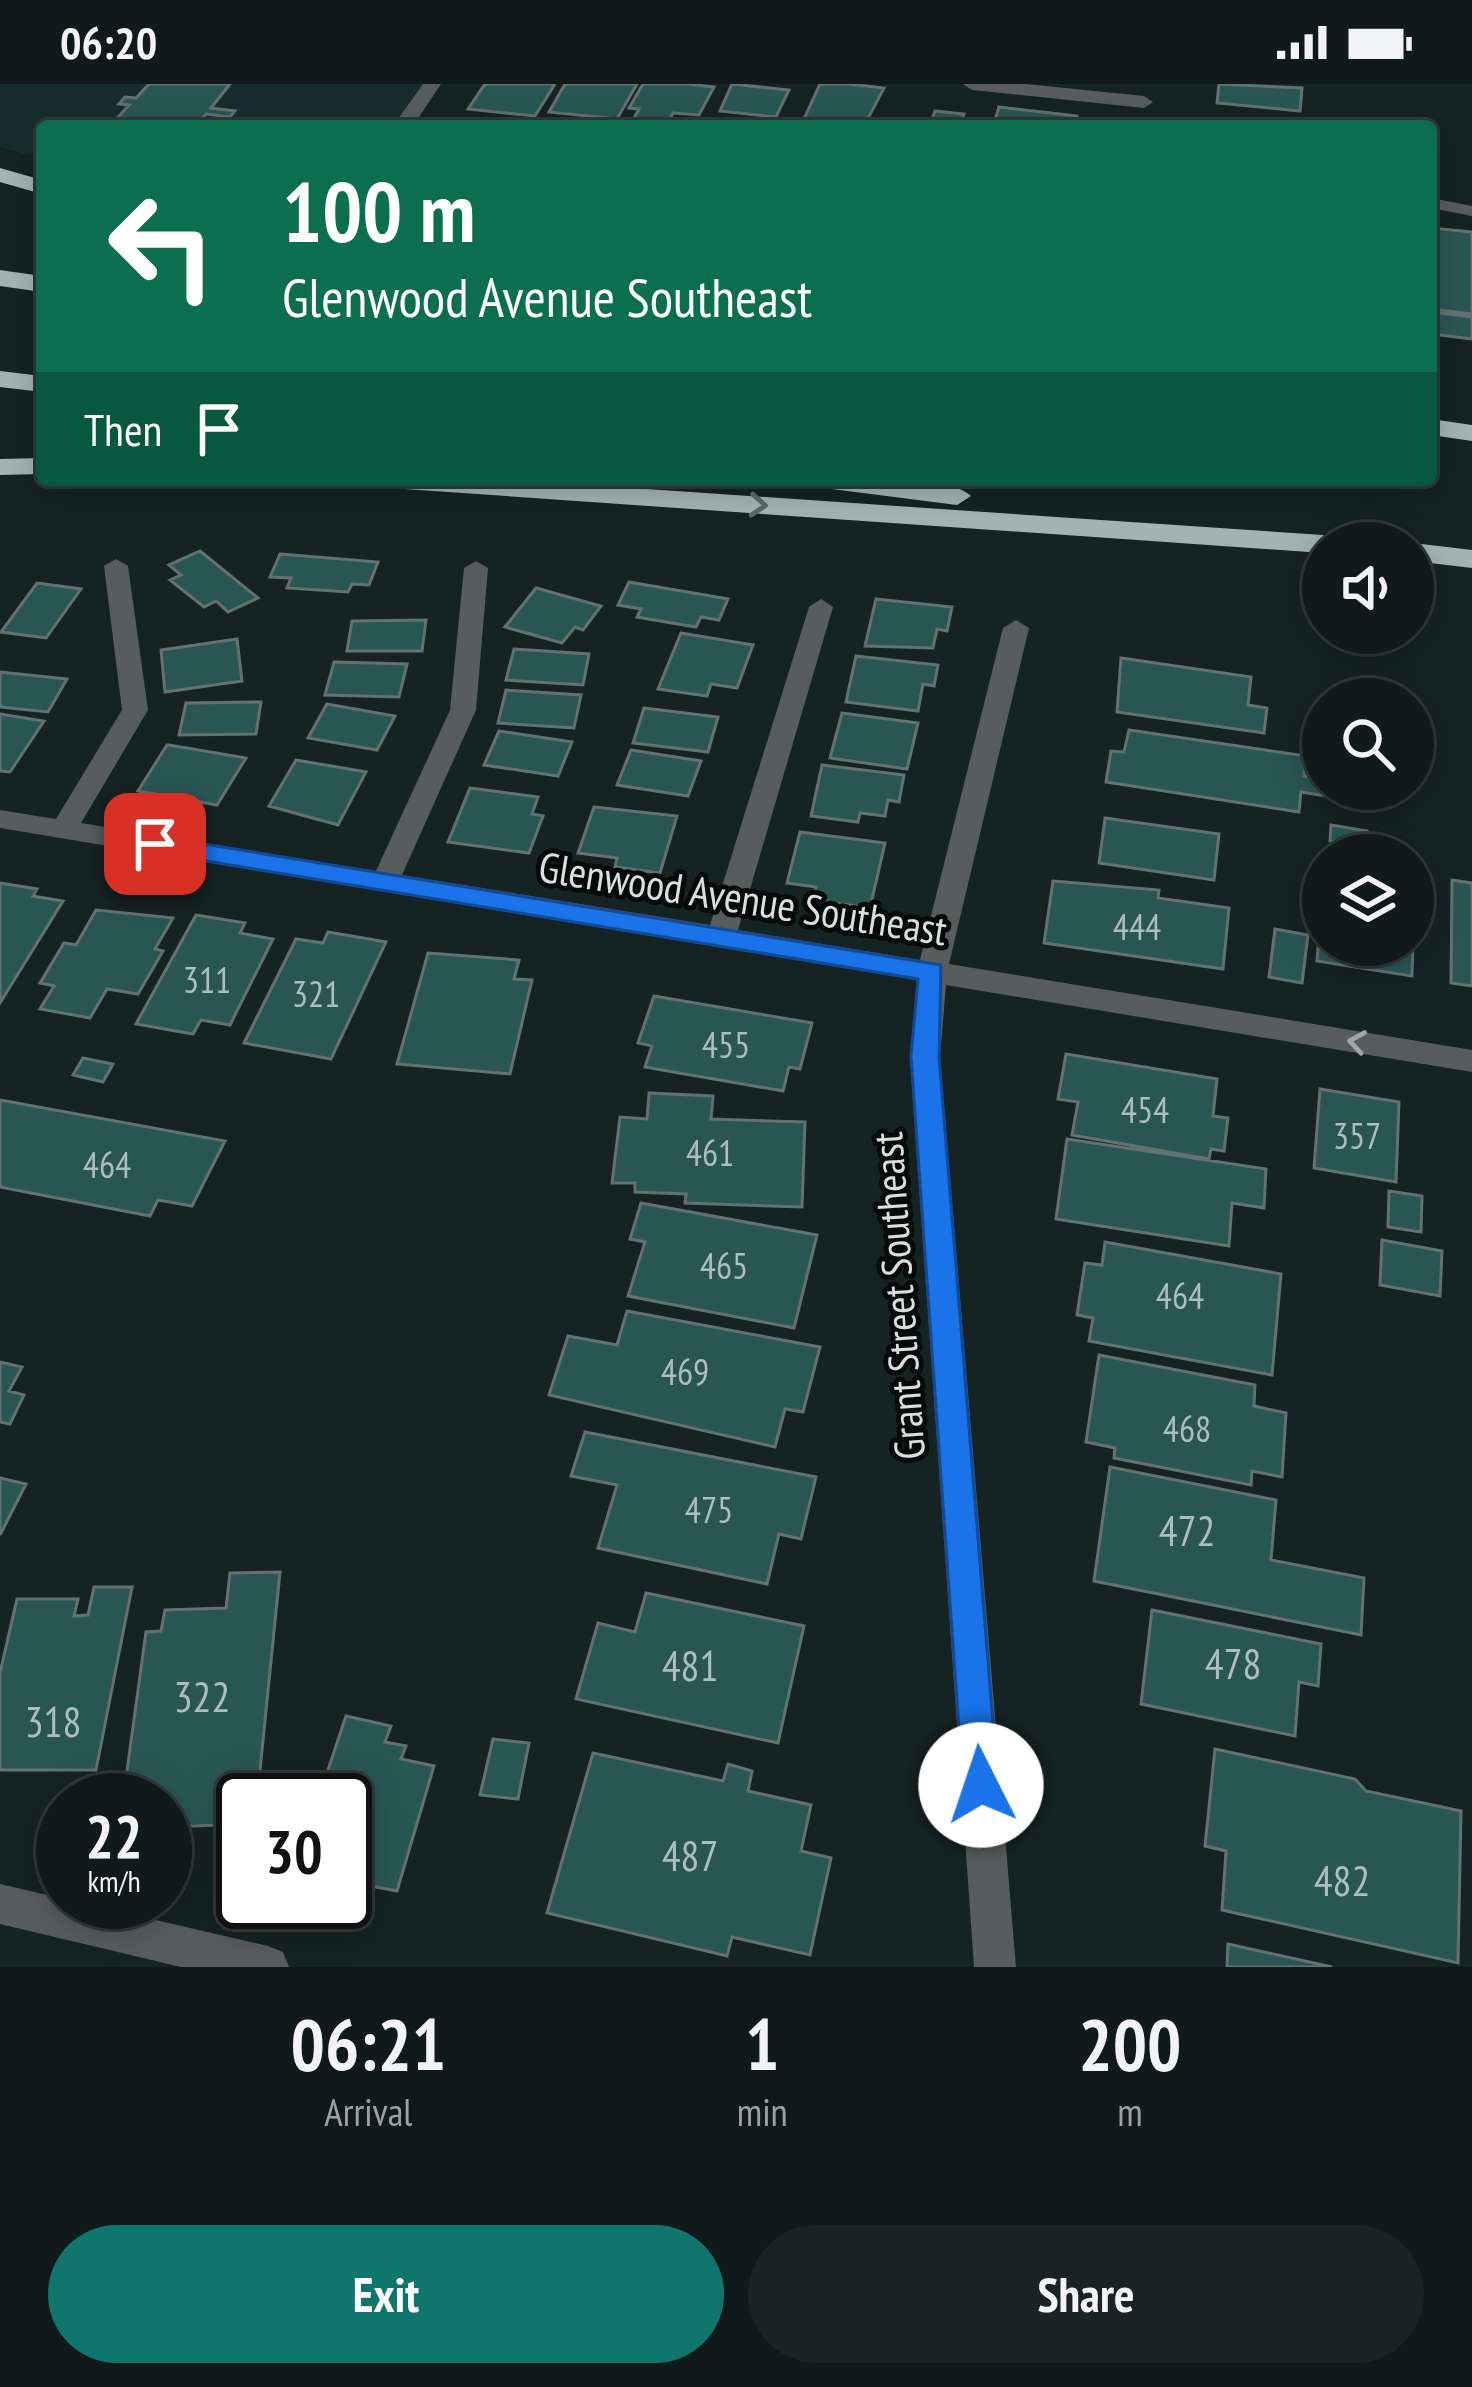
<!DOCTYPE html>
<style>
:root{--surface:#101a1a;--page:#192323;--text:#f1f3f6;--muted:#9ca1a2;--line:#303839;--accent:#0f766e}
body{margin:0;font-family:"PT Sans Narrow",sans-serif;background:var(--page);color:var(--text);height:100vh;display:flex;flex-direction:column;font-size:45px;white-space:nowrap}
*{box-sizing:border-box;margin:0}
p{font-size:39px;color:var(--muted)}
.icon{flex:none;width:66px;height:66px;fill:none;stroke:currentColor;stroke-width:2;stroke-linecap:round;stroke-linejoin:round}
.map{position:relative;height:1883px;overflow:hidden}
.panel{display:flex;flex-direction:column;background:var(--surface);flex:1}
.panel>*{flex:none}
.hud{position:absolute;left:36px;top:36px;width:1401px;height:366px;border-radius:12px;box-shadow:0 6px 30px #0003,0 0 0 3px var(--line);background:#0b6e4f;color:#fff;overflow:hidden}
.fabs{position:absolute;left:1302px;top:438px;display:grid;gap:24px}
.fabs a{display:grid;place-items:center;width:132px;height:132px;border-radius:50%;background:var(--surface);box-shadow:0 6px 30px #0003,0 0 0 3px var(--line);font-size:60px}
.speed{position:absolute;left:36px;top:1689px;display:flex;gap:24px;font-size:60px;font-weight:700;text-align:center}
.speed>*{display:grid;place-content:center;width:156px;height:156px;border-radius:50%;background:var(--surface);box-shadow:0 6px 30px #0003,0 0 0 3px var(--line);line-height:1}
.speed small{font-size:30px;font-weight:400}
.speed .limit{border:6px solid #111;border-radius:18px;background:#fff;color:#111}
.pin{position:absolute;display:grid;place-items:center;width:102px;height:102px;color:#fff;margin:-51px;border-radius:24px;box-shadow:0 6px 18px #0006}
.me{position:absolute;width:132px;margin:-66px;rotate:356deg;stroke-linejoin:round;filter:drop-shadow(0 0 9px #0008)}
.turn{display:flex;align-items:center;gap:42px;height:252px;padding:0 48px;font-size:54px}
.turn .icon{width:156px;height:156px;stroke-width:2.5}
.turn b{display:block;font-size:84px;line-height:102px}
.then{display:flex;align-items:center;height:114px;padding:0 48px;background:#0003;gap:24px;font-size:45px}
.eta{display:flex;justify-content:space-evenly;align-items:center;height:204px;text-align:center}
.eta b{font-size:72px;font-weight:600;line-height:84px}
.primary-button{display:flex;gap:24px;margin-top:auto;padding:24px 48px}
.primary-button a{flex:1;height:138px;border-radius:72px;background:var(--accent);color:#fff;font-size:48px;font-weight:600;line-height:138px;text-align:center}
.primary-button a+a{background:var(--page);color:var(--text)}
.status{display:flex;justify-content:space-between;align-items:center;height:84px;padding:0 60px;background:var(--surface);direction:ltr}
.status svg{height:33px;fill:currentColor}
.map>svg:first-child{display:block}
.built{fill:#172d2c}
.building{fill:#295653;stroke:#637271;stroke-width:3}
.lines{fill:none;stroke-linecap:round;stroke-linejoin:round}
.lane{fill:#565d5c;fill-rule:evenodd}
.street{fill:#565d5c;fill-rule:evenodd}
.highway{fill:#a2b3b1;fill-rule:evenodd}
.oneway{stroke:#5c6766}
.oneway2{stroke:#9ea5a5}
.route{fill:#1a73e8;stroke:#114b97;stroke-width:3}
.labels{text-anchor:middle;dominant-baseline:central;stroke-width:10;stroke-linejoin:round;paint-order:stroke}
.number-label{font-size:36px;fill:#acbebd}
.street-label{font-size:42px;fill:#d8e0e0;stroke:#060b0a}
.near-number-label{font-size:42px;fill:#acbebd}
</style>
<div class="status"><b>06:20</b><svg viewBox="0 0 49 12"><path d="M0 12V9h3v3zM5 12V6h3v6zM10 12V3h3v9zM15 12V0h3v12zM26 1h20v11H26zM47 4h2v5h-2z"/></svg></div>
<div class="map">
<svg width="1472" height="1883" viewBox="0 0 1472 1883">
<rect width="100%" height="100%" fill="#152322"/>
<path class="built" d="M0,0h432l-29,42h-361v33l-42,-12z"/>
<path class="building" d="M149,0h81l-19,24 24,3 -5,6 -24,-3 -10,12h-86l19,-21 -10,-1 6,-7 11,1z
M485,0h70l-20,32 -67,-7z
M565,0h72l-20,35 -68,-7z
M643,0h45l26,3 -15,28 -26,-2 -4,8 -35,-3 5,-9 -10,-1z
M732,0l57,6 -13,27 -56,-6z
M820,0h28l36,4 -20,38 -60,-7z
M1219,0l83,4 -2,23 -83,-8z
M999,23l78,9 -3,10h-81z
M935,27l29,3 -4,12h-49l2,-6 18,2z
M1431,144l41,4v82l-41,-5z
M1431,228l41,5v22l-41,-5z
M200,467l58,47 -30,14 -12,-11 -12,6 -34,-27 11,-5 -12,-10z
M280,470l98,8 -9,23 -17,-1 -4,8 -61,-4 4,-10 -21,-1z
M629,498l99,17 -9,21 -18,-3 -5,10 -59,-10 4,-8 -23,-4z
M37,499l44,6 -35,49 -45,-6z
M536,504l65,18 -18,24 -8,-3 -13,16 -57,-16z
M876,515l76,8 -5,24 -10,-2 -4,19 -68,-2z
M426,536l-4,31h-75l5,-30z
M681,549l72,12 -16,43 -26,-4 -4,12 -49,-7z
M237,555l5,42 -77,11 -4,-42z
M514,565l75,5 -6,31 -77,-5z
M856,572l82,9 -4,21 -11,-2 -5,27 -72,-9z
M1121,574l130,19 -3,28 19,3 -3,25 -147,-21z
M334,578l73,2 -8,33 -74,-2z
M0,588l67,7 -19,33 -48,-5z
M506,606l75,5 -7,33 -76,-5z
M261,618l-5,32 -77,1 7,-32z
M327,620l68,12 -18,34 -69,-12z
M644,624l74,9 -10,35 -75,-9z
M842,629l76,10 -11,46 -77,-11z
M0,630l44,7 -34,51 -10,-1z
M1129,646l177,26 -2,20 19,3v10h11l-1,8 -32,-5 -2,20 -193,-30 5,-31 13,1z
M499,647l73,11 -14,34 -74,-11z
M167,661h2l77,13 -29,47 -79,-14z
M631,666l70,11 -13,35 -71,-11z
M296,676l70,12 -28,53 -69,-19z
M822,681l82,10 -5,27 -11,-2 -3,16 -25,-3 -2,9 -47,-6z
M470,704l68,9 -6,17 11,2 -14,37 -81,-11z
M594,723l83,9 -17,57 -45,-6 2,-9 -39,-5z
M1105,734l114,16 -5,46 -115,-17z
M1331,741l36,6v16l-37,-6z
M800,748l85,11 -15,65 -58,-8 4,-13 -29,-4z
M1452,796l20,3v103l-21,-3z
M1053,797l106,9 -1,8 71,10 -6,61 -179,-26z
M0,799l37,6 -4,7 30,5 -63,102z
M1322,809l1,52h90l-1,31 -95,-15z
M96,826l77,8 -18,31 8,2 -25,43 -31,-5 -17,29 -50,-9 14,-23 -14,-3 24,-40 12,2z
M196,831l49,8 -5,10 33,6 -43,86 -29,-5 -8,14 -57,-10z
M1275,845l33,6 -6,48 -33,-6z
M328,848l58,10 -55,117 -87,-16 52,-104 27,4z
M428,869l91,7 -5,19 18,1 -22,94 -113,-10z
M654,912l158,27 -12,46 -11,-2 -6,24 -138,-24 7,-21 -14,-3z
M1066,970l151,25 -4,37 15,2 -4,33 -13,-2 -2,10 -137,-24 6,-33 -20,-3z
M83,974l30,6 -10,18 -30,-7z
M1320,1005l79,13 -3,80 -82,-14z
M649,1009l64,3 -2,23 94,3 -3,85 -117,-4 1,-9 -51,-2v-9h-23l8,-66 27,2z
M0,1016l225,41 -33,65 -34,-6 -8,16 -150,-29z
M1067,1055l199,30 -2,39 -32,-5 -3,43 -173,-27z
M1389,1107l33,5 -1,36 -33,-5z
M641,1119l176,32 -23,93 -166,-32 17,-54 -15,-3z
M1382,1156l60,11 -2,45 -60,-11z
M1105,1158l176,32 -9,101 -183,-34 4,-23 -16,-3 8,-52 17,2z
M627,1227l193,36 -17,65 -18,-3 -10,38 -226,-52 19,-59 49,9z
M1099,1271l156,30 -1,21 32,7 -4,64 -30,-6 -1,14 -137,-27 1,-10 -29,-6z
M0,1278l22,5 -13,24 15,4 -14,29 -10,-2z
M585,1348l231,45 -15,62 -22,-5 -12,50 -169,-36 19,-63 -46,-9z
M1110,1383l166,33 -5,60 93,18 -3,57 -267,-54z
M0,1394l26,6 -26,51z
M280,1488l-23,228h-14v24l-74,3 2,-22 -6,-5h-42l23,-168 15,-1 4,-21 61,-2 4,-35z
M94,1503h38l-36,183h-96v-97l17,-74h61l-4,17 14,-1z
M646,1509l158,33 -26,117 -202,-44 22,-76 37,9z
M1152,1526l169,34 -3,42 -19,-4 -4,54 -154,-32z
M346,1632l45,10 -6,16 21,4 -5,13 33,7 -37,125 -52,-10 5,-31 -5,-1v-49h-27z
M493,1655l36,4 -11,56 -38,-4z
M1215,1665l140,30 11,12 95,20 -3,152 -236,-53 4,-59 -21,-5z
M593,1669l130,28 5,-17 24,7 -4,20 63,14 -10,46 30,7 -21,97 -78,-18 -5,19 -180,-43z
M1228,1860l104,23h-105z"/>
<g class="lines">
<path class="lane" d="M1431,114l41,8v10l-41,-8z"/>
<path class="street" d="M423,0h18l-28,42h-20z
M963,0h63l118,12 9,6 -9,6 -172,-18z
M116,475l12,7 20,144 -67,113 295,48 74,-161 14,-142 12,-7 12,7 -12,142 -74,165 308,50 99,-318 12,-8 12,8 -95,323 182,30 83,-332 13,-8 13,8 -80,336 523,86v22l-526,-87 -6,72 76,910h-42l-64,-910 7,-77 -917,-152v-18l56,9 66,-109 -18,-144z
M0,1800l268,62 15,6 6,15h-108l-181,-43z"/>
<path class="highway" d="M0,84l42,12v14l-42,-12z
M0,186l42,6v16l-42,-6z
M0,287l42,5v16l-42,-5z
M1431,335l41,6v16l-41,-6z
M42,374v16l-42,1v-16z
M376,396h138l809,55 14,8h-14v10l-933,-65z
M810,396c35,0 138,-7 161,16l-14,9 -133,-17z
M1413,459l59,7v18l-59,-7z"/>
</g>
<defs><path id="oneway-chevron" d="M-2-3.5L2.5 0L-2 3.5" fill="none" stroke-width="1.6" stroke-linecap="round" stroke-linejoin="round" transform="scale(3)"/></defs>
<use class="oneway" href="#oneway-chevron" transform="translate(758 421) rotate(4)"/>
<use class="oneway2" href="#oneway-chevron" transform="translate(1357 958) rotate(-171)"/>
<path class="route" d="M155,752l786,129 -2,92 59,728 -5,12 -12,5 -13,-5 -5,-12 -52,-728 7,-78 -772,-128 -3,-7z"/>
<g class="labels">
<g class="number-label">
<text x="1137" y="842">444</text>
<text x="207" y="895">311</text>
<text x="316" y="909">321</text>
<text x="726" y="960">455</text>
<text x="1145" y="1025">454</text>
<text x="1357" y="1051">357</text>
<text x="710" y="1068">461</text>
<text x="107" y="1080">464</text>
<text x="724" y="1181">465</text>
<text x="1180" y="1211">464</text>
<text x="685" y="1287">469</text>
<text x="1187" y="1344">468</text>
<text x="709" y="1425">475</text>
</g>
<g class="street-label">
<text transform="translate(743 814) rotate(9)">Glenwood Avenue Southeast</text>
<text transform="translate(898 1212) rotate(-94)">Grant Street Southeast</text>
</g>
<g class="near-number-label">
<text x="1187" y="1446">472</text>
<text x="1233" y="1579">478</text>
<text x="690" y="1581">481</text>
<text x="202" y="1612">322</text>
<text x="53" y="1637">318</text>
<text x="690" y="1771">487</text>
<text x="1342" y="1796">482</text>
</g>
</g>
</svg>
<div class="fabs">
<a><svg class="icon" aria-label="sound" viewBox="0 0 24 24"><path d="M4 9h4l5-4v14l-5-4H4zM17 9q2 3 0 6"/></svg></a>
<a><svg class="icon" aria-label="search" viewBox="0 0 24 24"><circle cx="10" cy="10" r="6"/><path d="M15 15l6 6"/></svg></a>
<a><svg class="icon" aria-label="layers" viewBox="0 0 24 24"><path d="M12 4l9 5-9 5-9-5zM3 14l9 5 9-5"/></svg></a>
</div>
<div class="speed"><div>22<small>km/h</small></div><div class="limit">30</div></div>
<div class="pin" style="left:155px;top:760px;background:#d93025"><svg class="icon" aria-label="arrive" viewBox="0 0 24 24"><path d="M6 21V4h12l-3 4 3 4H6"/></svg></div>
<svg class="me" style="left:981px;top:1701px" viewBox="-20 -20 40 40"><circle r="19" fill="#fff"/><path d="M0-13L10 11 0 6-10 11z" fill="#1a73e8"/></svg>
<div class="hud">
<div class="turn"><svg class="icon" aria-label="left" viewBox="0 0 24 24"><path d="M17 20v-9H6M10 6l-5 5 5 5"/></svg><div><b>100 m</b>Glenwood Avenue Southeast</div></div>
<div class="then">Then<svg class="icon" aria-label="arrive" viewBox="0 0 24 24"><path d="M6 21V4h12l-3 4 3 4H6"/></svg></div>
</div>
</div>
<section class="panel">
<div class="eta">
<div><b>06:21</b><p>Arrival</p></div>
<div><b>1</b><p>min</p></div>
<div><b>200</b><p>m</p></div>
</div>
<div class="primary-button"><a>Exit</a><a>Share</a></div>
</section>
